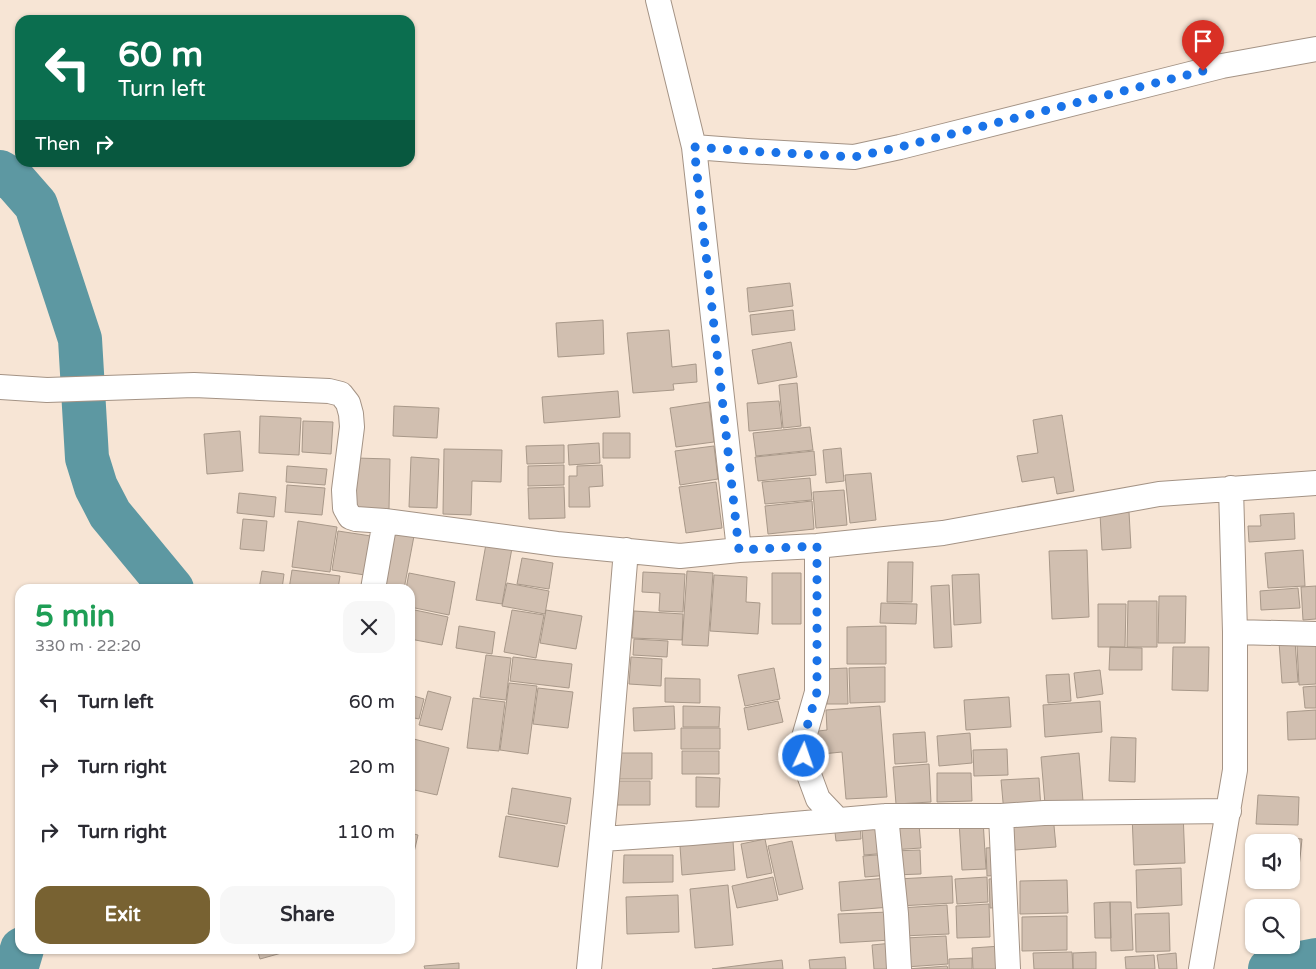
<!DOCTYPE html>
<meta charset="utf-8">
<style>
:root{--surface:#fff;--page:#f7f7f7;--text:#2b2b33;--muted:#7c7c81;--accent:#786232}
body{margin:0;font-family:"Varela Round",sans-serif;background:var(--page);color:var(--text);height:100vh;display:flex;flex-direction:column;font-size:19px;white-space:nowrap}
*{box-sizing:border-box;margin:0}
p{font-size:16px;color:var(--muted)}
.icon{flex:none;width:28px;height:28px;fill:none;stroke:currentColor;stroke-width:2;stroke-linecap:round;stroke-linejoin:round}
.map{position:relative;flex:1;overflow:hidden}
.sheet{position:absolute;left:15px;top:584px;width:400px;height:370px;display:flex;flex-direction:column;background:var(--surface);border-radius:15px;box-shadow:0 1px 4px #0004}
.sheet>*{flex:none}
.top-card{position:absolute;left:15px;top:15px;width:400px;height:152px;border-radius:15px;box-shadow:0 1px 4px #0004;background:#0b6e4f;color:#fff;overflow:hidden}
.controls{position:absolute;left:1245px;top:834px;display:grid;gap:10px}
.controls a{display:grid;place-items:center;width:55px;height:55px;border-radius:10px;background:var(--surface);box-shadow:0 1px 4px #0004;font-size:25px}
.pin{position:absolute;display:grid;place-items:center;width:42px;height:42px;color:#fff;margin:-51px -21px;border-radius:50% 50% 50% 0;rotate:-45deg;box-shadow:0 0 5px #0007}
.pin .icon{rotate:45deg}
.me{position:absolute;width:55px;margin:-28px;rotate:3deg;stroke-linejoin:round;filter:drop-shadow(0 0 4px #0008)}
.turn{display:flex;align-items:center;gap:18px;height:105px;padding:0 20px;font-size:22px}
.turn .icon{width:65px;height:65px;stroke-width:2.5}
.turn b{display:block;font-size:35px;line-height:42px}
.then{display:flex;align-items:center;height:48px;padding:0 20px;background:#0003;gap:10px;font-size:19px}
.round{display:grid;place-items:center;flex:none;width:52px;height:52px;border-radius:15px;background:var(--page)}
.summary{display:flex;align-items:center;justify-content:space-between;height:85px;padding:0 20px}
h1{font-size:30px;font-weight:700;line-height:38px;color:#1e9e55}
.button{display:flex;gap:10px;margin-top:auto;padding:10px 20px}
.button a{flex:1;height:58px;border-radius:15px;background:var(--accent);color:#fff;font-size:20px;font-weight:700;line-height:58px;text-align:center}
.button a+a{background:var(--page);color:var(--text)}
ul{padding:0;list-style:none}
li{display:flex;align-items:center;gap:15px;height:65px;padding:0 20px}
li div{flex:1}
li b{display:block;font-size:19px}
li em{font-style:normal}
.map>svg:first-child{display:block}
.lines{fill:none;stroke-linecap:round;stroke-linejoin:round}
.river{stroke:#5d98a2;stroke-width:44}
.building{fill:#d1bfb0;stroke:#a89889}
.street-casing{stroke:#a49385;stroke-width:26}
.street{stroke:#fff;stroke-width:24}
.route{stroke:#1a73e8;stroke-width:9;stroke-dasharray:0 16.2}
</style>
<div class="map">
<svg width="1316" height="969" viewBox="0 0 1316 969">
<rect width="100%" height="100%" fill="#f7e5d5"/>
<g class="lines">
<path class="river" d="M0,172l15,9 21,24 44,134 7,119 9,29 14,27 62,75
M16,969l6,-20
M1270,969l46,-9"/>
</g>
<path class="building" d="M790,283l3,23 -44,6 -2,-24z
M793,310l2,20 -43,5 -2,-20z
M603,320l1,34 -46,3 -2,-34z
M669,330l3,37 24,-3 1,18 -24,2 1,6 -41,3 -6,-60z
M791,342l6,35 -39,7 -6,-34z
M797,383l4,43 -18,2 -4,-43z
M618,391l2,26 -76,6 -2,-26z
M779,401l3,27 -33,3 -2,-28z
M709,402l5,40 -38,5 -6,-39z
M394,406l45,2 -2,30 -44,-2z
M1062,415l12,76 -17,3 -3,-17 -32,5 -5,-26 21,-3 -5,-33z
M260,416l41,2 -2,37 -40,-2z
M303,421l30,1 -2,32 -29,-2z
M810,427l3,23 -57,6 -3,-23z
M240,431l3,40 -36,3 -3,-40z
M603,433h27v25h-27z
M599,443l1,20 -31,2 -1,-20z
M564,445v18l-37,1 -1,-18z
M714,446l4,33 -38,6 -5,-34z
M841,448l3,33 -18,2 -3,-33z
M444,449l58,1 -1,32 -29,-1 -1,34 -28,-1z
M814,451l2,24 -58,6 -3,-24z
M411,457l28,2 -2,49 -28,-1z
M356,458l34,1 -1,50 -35,-1z
M564,465v20l-36,1v-20z
M602,465l1,21 -14,1 1,20h-21v-31h8v-10z
M287,466l40,3 -2,16 -39,-3z
M871,473l5,47 -26,3 -5,-48z
M810,478l2,22 -47,4 -3,-22z
M716,482l6,46 -36,5 -7,-46z
M287,485l38,3 -3,27 -37,-3z
M564,487l1,31 -36,1 -1,-31z
M844,490l3,35 -31,3 -3,-36z
M239,493l37,4 -2,20 -37,-4z
M812,501l2,28 -46,5 -3,-28z
M1129,512l2,36 -29,2 -2,-36z
M1294,513l1,26 -46,3 -1,-16h13l-1,-11z
M243,519l24,2 -3,30 -24,-2z
M298,521l39,6 -7,45 -38,-5z
M338,531l33,5 -6,39 -33,-5z
M388,531l26,5 -10,53h-27z
M486,544l26,4 -10,56 -26,-4z
M1087,550l2,67 -37,2 -3,-68z
M1303,550l2,36 -37,2 -3,-35z
M522,558l31,5 -4,26 -32,-5z
M888,562h25l-1,40h-25z
M292,570l48,6 -2,13h-49z
M262,571l22,3 -2,15h-23z
M687,571l26,2 -5,73 -26,-1z
M643,572l42,2 -2,38 -24,-1 1,-18 -18,-1z
M409,573l46,9 -6,33 -39,-8v-18h-4z
M772,573h29v51h-29z
M979,574l2,49 -27,2 -2,-50z
M714,575l33,2 -1,25 14,1 -2,31 -48,-3z
M507,583l42,8 -4,23 -43,-8z
M949,585l3,62 -18,1 -3,-62z
M1316,586v33l-13,1 -2,-33z
M1298,588l2,20 -39,2 -1,-19z
M1159,596h27l-1,47h-27z
M1128,601h29v46h-30z
M881,603l36,1 -1,20 -36,-1z
M1098,604h28l-1,43h-27z
M410,609l38,8 -6,28 -32,-6z
M512,610l32,5 -8,43 -32,-6z
M546,610l36,6 -6,33 -36,-6z
M634,611l49,3 -1,26 -50,-2z
M459,626l36,6 -3,22 -36,-6z
M886,626v38h-39v-37z
M634,639l34,2 -1,16 -34,-2z
M1295,641l3,41 -16,1 -3,-41z
M1316,644v40l-17,1 -2,-40z
M1110,647l32,1v22h-33z
M1173,647h36l-1,44 -36,-1z
M486,655l25,3 -5,42 -26,-3z
M513,657l59,7 -3,24 -59,-7z
M631,657l31,2 -1,27 -32,-2z
M885,667v35l-35,1 -1,-35z
M774,668l6,31 -35,7 -7,-31z
M847,668l1,36h-21l-1,-35z
M1100,670l3,24 -26,4 -3,-25z
M1069,674l2,27 -23,2 -2,-28z
M665,678l35,1v24l-35,-1z
M509,683l28,3 -9,68 -28,-4z
M1316,686v22h-11l-2,-21z
M538,688l35,4 -5,36 -35,-4z
M428,691l23,6 -9,33 -23,-5z
M410,695l14,4 -5,20 -9,-2z
M1009,697l2,30 -45,3 -2,-30z
M473,698l32,4 -6,49 -32,-3z
M778,701l5,21 -35,8 -4,-22z
M1100,701l2,31 -57,5 -2,-32z
M674,706l1,23 -41,2 -1,-23z
M683,706l37,1 -1,20h-36z
M880,706l7,91 -41,2 -4,-47 -30,3 -2,-23 17,-2 -1,-20z
M1316,710v29l-28,1 -1,-28z
M681,728h39v21h-39z
M925,732l2,30 -32,2 -2,-30z
M970,733l2,30 -33,3 -2,-30z
M1111,737l25,1 -1,44 -26,-1z
M410,738l39,10 -12,47 -27,-6z
M1007,749l1,26 -34,1 -1,-26z
M682,751h37v23h-37z
M613,753h39v26h-39z
M1079,753l4,48 -38,3 -4,-47z
M929,764l2,38 -35,2 -3,-37z
M937,773h34l1,28 -35,1z
M696,777l24,1 -1,29h-23z
M1039,778l2,32 -37,3 -3,-33z
M613,781h37v24h-37z
M512,788l59,10 -4,26 -59,-10z
M1258,795l41,2 -1,28 -42,-1z
M1183,812l2,51 -51,2 -2,-51z
M1053,815l3,32 -41,3 -3,-31z
M506,816l59,10 -7,41 -59,-10z
M983,820l3,49 -24,1 -3,-49z
M860,822l1,17 -25,2 -2,-17z
M919,824l2,24 -30,2 -1,-25z
M887,828l1,25 -24,2 -2,-25z
M410,833l8,2 -8,35z
M1255,835l47,4 -4,38h-7v-35h-37z
M765,839l7,34 -25,5 -6,-34z
M733,841l2,29 -53,5 -2,-29z
M792,841l11,48 -24,6 -11,-49z
M1001,847l1,28 -15,1 -1,-28z
M920,850l1,24 -28,1 -1,-24z
M889,854l1,21 -25,2 -2,-21z
M624,855h49v27l-50,1z
M1181,868l1,37 -45,3 -1,-38z
M952,876l1,27 -54,3 -1,-27z
M773,877l5,23 -41,8 -5,-22z
M987,877l1,25 -31,2 -2,-25z
M888,878l2,29 -49,4 -2,-29z
M1003,878l1,29 -14,1 -1,-29z
M1067,880l1,33 -48,1v-33z
M728,885l5,60 -38,3 -5,-59z
M678,895l1,37 -52,2 -1,-37z
M1110,902l1,36h-16l-1,-35z
M1110,902h21l2,48 -22,1z
M989,904l1,33 -33,1 -1,-32z
M947,905l2,29 -47,2 -2,-28z
M889,912l2,28 -51,3 -2,-29z
M1169,913l1,38 -34,1 -1,-38z
M1067,916v34l-45,1v-34z
M946,936l2,28 -42,3 -1,-29z
M893,943l2,26h-21l-2,-24z
M1001,946l2,23h-30l-1,-21z
M257,949h39l-36,10z
M1072,952l1,17h-39l-1,-16z
M1096,952v17h-23v-16z
M1176,953l1,16h-18l-2,-14z
M1154,955l1,14h-29l-1,-12z
M845,957l1,12h-36l-1,-9z
M972,958v11h-23v-10z
M782,960l1,9h-71z
M459,963v6h-34l-1,-3z
M947,966l1,3h-41z"/>
<g class="lines">
<defs>
<path id="street" d="M658,0l36,147 45,403
M694,147l53,4 107,6 46,-10 322,-81 94,-17
M0,387l47,3 147,-5 135,6 12,3 7,9 3,11 1,13 -8,63 1,18 5,9 6,2 29,2 172,23 123,12 59,-6 78,-4 126,-13 216,-39 157,-11
M817,546v146l-13,45v19l4,16 10,27 20,21
M373,589l12,-68
M1235,632l81,2
M886,816l10,98 3,55
M1001,816l7,153
M602,839l90,-6 194,-17h115l43,-3 185,-2
M589,969l17,-176 20,-243
M1201,969l34,-199v-138l-4,-144"/>
</defs>
<use href="#street" class="street-casing"/>
<use href="#street" class="street"/>
</g>
<g class="lines">
<path class="route" d="M804,756v-19l13,-45v-146l-78,4 -45,-403 53,4 107,6 46,-10 303,-76"/>
</g>
</svg>
<div class="controls">
<a><svg class="icon" aria-label="sound" viewBox="0 0 24 24"><path d="M4 9h4l5-4v14l-5-4H4zM17 9q2 3 0 6"/></svg></a>
<a><svg class="icon" aria-label="search" viewBox="0 0 24 24"><circle cx="10" cy="10" r="6"/><path d="M15 15l6 6"/></svg></a>
</div>
<div class="pin" style="left:1203px;top:71px;background:#d93025"><svg class="icon" aria-label="arrive" viewBox="0 0 24 24"><path d="M6 21V4h12l-3 4 3 4H6"/></svg></div>
<svg class="me" style="left:804px;top:756px" viewBox="-20 -20 40 40"><circle r="17" fill="#1a73e8" stroke="#fff" stroke-width="3"/><path d="M0-11L8 9 0 5-8 9z" fill="#fff"/></svg>
<div class="top-card">
<div class="turn"><svg class="icon" aria-label="left" viewBox="0 0 24 24"><path d="M17 20v-9H6M10 6l-5 5 5 5"/></svg><div><b>60 m</b>Turn left</div></div>
<div class="then">Then<svg class="icon" aria-label="right" viewBox="0 0 24 24"><path d="M7 20v-9h11M14 6l5 5-5 5"/></svg></div>
</div>
<section class="sheet">
<div class="summary"><div><h1>5 min</h1><p>330 m · 22:20</p></div><a class="round"><svg class="icon" aria-label="close" viewBox="0 0 24 24"><path d="M6 6l12 12M18 6L6 18"/></svg></a></div>
<ul>
<li><svg class="icon" aria-label="left" viewBox="0 0 24 24"><path d="M17 20v-9H6M10 6l-5 5 5 5"/></svg><div><b>Turn left</b></div><em>60 m</em></li>
<li><svg class="icon" aria-label="right" viewBox="0 0 24 24"><path d="M7 20v-9h11M14 6l5 5-5 5"/></svg><div><b>Turn right</b></div><em>20 m</em></li>
<li><svg class="icon" aria-label="right" viewBox="0 0 24 24"><path d="M7 20v-9h11M14 6l5 5-5 5"/></svg><div><b>Turn right</b></div><em>110 m</em></li>
</ul>
<div class="button"><a>Exit</a><a>Share</a></div>
</section>
</div>
